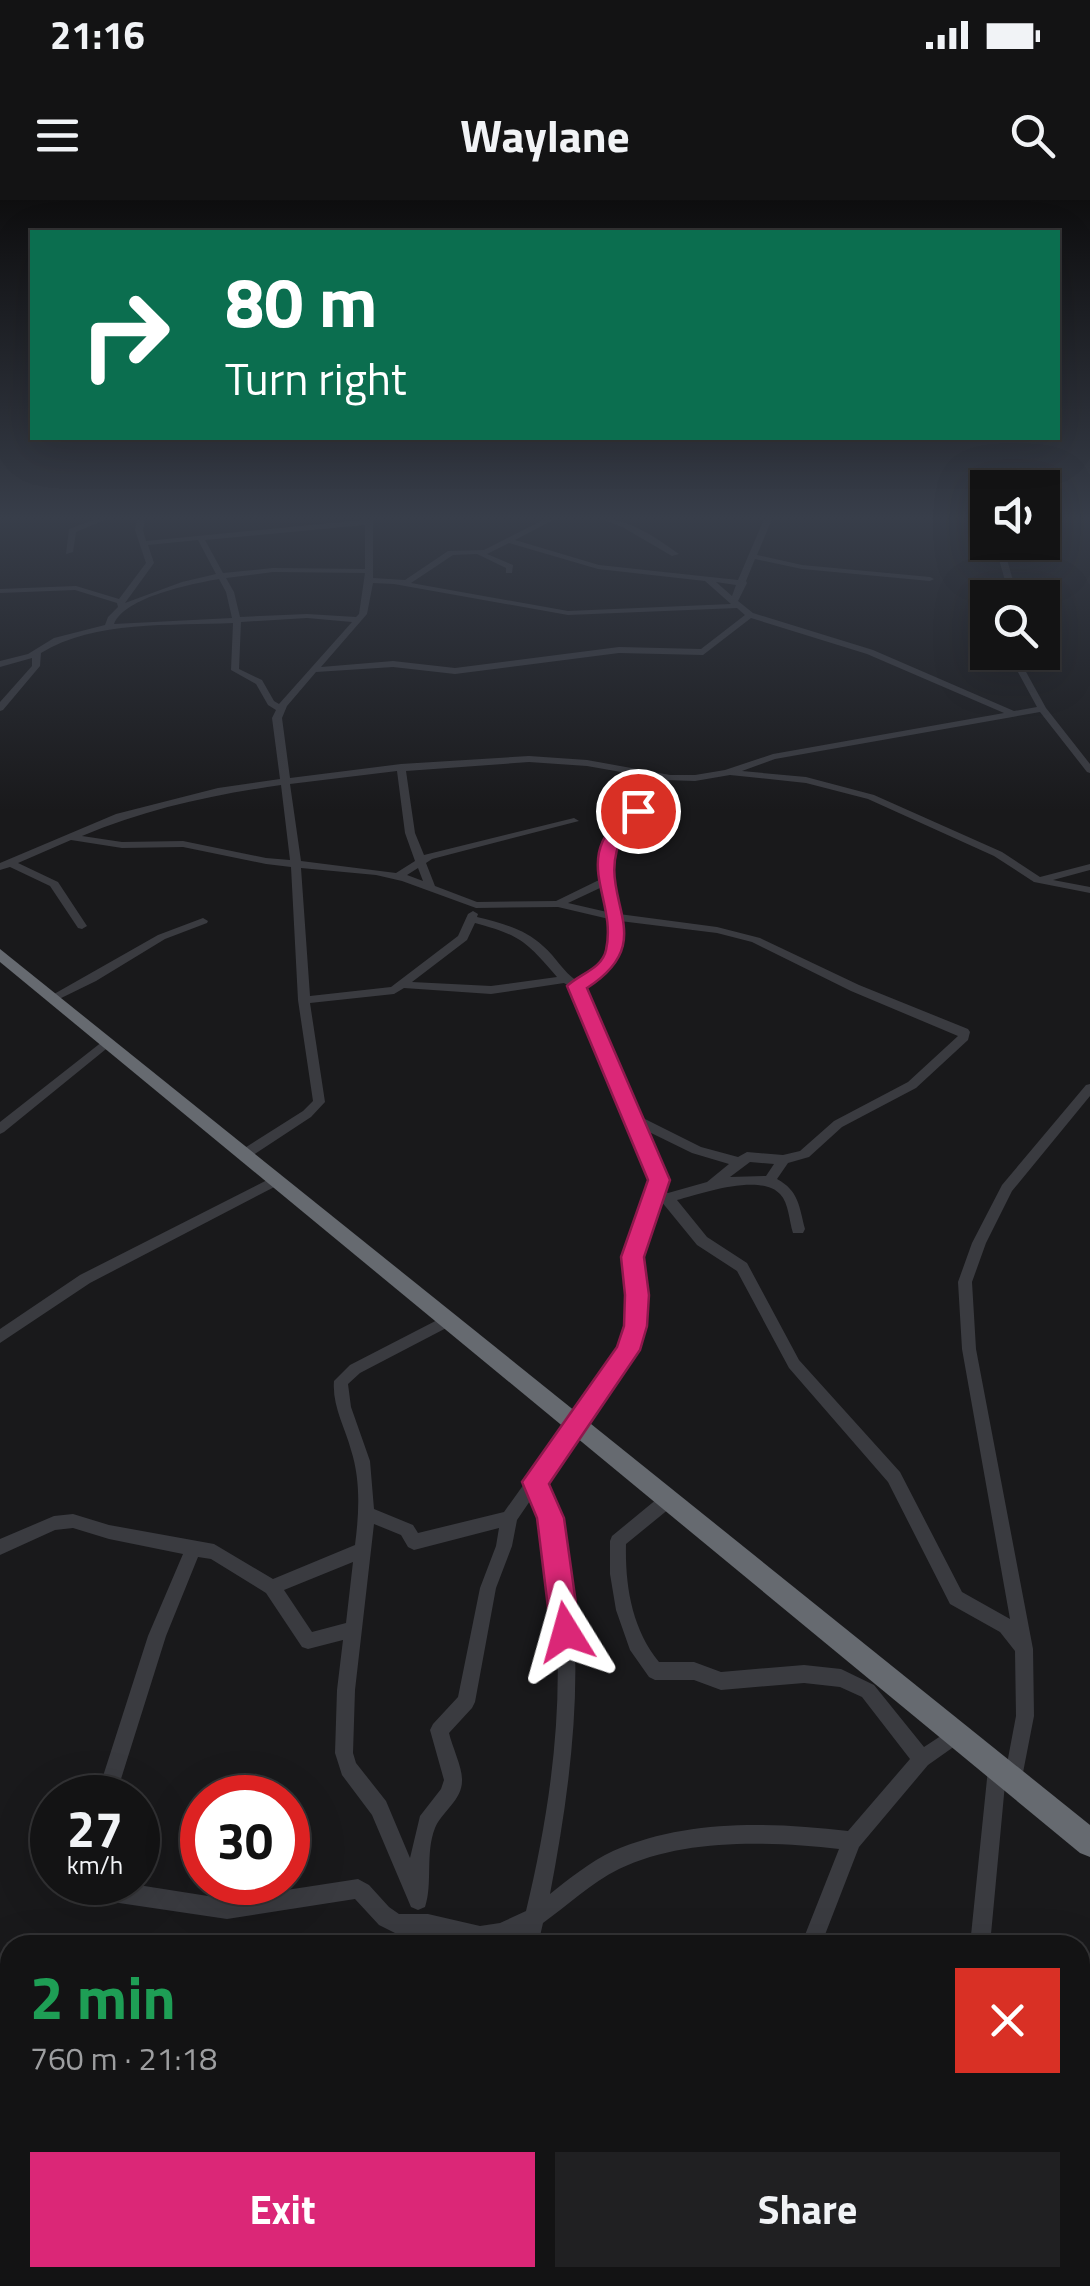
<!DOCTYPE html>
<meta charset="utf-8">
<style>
:root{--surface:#131314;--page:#202022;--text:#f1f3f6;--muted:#9d9ea0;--line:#323234;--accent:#db2777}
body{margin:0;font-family:"Titillium Web",sans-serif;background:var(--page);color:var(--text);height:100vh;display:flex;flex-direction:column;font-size:38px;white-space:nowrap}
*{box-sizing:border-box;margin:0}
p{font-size:32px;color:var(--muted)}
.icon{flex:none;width:55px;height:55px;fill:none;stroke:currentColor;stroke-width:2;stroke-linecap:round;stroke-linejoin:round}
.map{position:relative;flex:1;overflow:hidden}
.drawer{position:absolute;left:0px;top:1735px;width:1090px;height:352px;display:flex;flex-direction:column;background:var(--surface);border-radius:30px 30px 0 0;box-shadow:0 10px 40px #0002,0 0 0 2px var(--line)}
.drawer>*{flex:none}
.banner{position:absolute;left:30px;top:30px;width:1030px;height:210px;border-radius:0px;box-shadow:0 10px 40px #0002,0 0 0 2px var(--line);background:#0b6e4f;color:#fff;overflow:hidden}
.buttons{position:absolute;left:970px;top:270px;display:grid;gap:20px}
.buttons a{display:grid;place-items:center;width:90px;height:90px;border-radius:0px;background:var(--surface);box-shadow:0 10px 40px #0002,0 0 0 2px var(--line);font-size:50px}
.speed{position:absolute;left:30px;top:1575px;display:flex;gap:20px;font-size:50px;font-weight:700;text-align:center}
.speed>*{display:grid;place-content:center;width:130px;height:130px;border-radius:50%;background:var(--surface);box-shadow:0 10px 40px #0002,0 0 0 2px var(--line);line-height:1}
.speed small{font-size:25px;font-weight:400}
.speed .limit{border:15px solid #d22;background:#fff;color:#111}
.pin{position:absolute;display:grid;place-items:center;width:85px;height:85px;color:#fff;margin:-42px;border:5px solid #fff;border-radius:50%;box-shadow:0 2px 10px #0007}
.me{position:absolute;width:110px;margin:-55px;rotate:352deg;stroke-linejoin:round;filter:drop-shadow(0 0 8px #0008)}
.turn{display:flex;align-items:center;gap:35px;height:210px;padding:0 30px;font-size:45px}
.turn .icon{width:130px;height:130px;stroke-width:2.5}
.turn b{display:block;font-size:70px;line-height:85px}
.round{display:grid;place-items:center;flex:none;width:105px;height:105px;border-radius:0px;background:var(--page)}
.headline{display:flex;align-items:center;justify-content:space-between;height:170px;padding:0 30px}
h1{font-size:60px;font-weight:700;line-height:75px;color:#1e9e55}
.cta{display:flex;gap:20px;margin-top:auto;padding:20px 30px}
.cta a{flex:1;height:115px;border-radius:0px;background:var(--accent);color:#fff;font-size:40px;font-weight:700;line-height:115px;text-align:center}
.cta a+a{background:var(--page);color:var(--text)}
.status{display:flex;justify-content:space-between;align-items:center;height:70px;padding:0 50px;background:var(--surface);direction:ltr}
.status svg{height:28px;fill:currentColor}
header{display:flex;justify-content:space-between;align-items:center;height:130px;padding:0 30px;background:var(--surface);font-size:45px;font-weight:700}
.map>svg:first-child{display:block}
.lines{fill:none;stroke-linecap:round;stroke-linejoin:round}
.minor{fill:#3a3b40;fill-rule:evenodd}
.highway{fill:#666a70;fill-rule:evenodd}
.route{fill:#db2777;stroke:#8e194d;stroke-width:2.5}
</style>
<div class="status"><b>21:16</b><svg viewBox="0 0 49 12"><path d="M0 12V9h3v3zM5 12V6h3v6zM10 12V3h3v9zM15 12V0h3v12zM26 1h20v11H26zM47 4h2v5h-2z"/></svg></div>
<header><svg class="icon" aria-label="menu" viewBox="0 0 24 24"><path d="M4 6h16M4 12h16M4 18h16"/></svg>Waylane<svg class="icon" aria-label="search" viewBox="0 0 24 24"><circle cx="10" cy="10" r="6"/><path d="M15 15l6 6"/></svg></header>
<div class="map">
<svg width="1090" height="2086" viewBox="0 0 1090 2086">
<rect width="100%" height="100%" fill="#19191b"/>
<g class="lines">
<path class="minor" d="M96,319h11l-31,13 -3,20 -7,2 3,-25z
M137,319h8l-2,11 3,11 227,-22v59l32,2 43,-29 36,-1 61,-31h10l-40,21 84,25 139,15 26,-61h8l-15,36 45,10 128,12 4,2 -4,2 -128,-12 -47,-10 -9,22 1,2 -9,18 15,12 120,37 141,61 23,-4 -30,-55h8l31,56 44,56v9l-3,-1 -47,-60 -265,47 -33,12 64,6 68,18 128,57 38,25 50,-13v6l-37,10 37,7v6l-56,-11 -40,-26 -126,-57 -62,-16 -76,-8 -35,6 -31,-1 -43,52 -6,14 -6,36 10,32 98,13 43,11 99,47 109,44 2,3 -2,8 -52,48 -74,39 -33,30 -21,6 -11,16c22,12 22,27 28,50l-2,4h-10c-4,-12 -4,-30 -13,-39 -19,-21 -78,-1 -103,6l30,37 40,26 52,97 101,112 62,120 48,27 -48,-270 -4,-67 14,-39 30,-58 84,-100 4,-1v12l-78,95 -26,52 -14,39 4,67 57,300 1,67 -14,72 -7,2 -7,-2 -1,-4 -15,161h-20l18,-176 2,-7 7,-2 7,2 2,7 10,-53 -1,-65 -15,-19 -50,-28 -62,-122 -99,-114 -52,-97 -40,-26 -36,-44 -21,56 4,38 -2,30 -7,25 -92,133c6,17 13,34 17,51 29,117 12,244 -10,360 20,-16 40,-32 63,-43 73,-32 158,-29 235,-20l62,-72 -48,-62 -22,-10 -36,-4 -83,7 -27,-10h-39l-6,-3 -19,-27 -14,-40 -6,-36v-33l2,-5 51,-42 6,-2 6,2 2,5 -2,5 -49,40c-1,42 6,85 33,118h35l27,10 83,-7 37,4 33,16 50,62 32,-21 6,3 3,6 -3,6 -34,24 -69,82 -38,98h-20l38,-96c-68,-8 -157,-11 -220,20 -28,14 -51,36 -76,54l-5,22h-20l2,-10 -20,8 -30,2 -42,-11 -33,-1 -16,-8 -24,-26 -128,20 -108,-16 -27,-14 -3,-7h30l108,17 131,-20 11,6 20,22 10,7h29l52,12 20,-3 26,-12c32,-133 49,-281 6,-413l-15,22 -5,26 -16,42 -21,114 -3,6 -23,25c3,13 13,34 13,46 1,21 -20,32 -27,49 -10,25 -2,56 -10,79l-7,3 -7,-3 -39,-92 -30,-40 -7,-22 2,-63 6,-50 -35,9 -6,-2 -36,-54 -55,-34 -13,-2 -32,79 -51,162h-19l52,-162 35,-82 -74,-15 -36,-11 -18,2 -55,25v-16l54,-23 19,-2 36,11 105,19 59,35 82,-34c4,-31 6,-64 -4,-95 -6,-23 -19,-44 -17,-69l16,-16 97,-50 5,2 2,4 -2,4 -92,48 -12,11 3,23 19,54 4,48 39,16 5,8 86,-21 117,-164 7,-23 2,-30 -4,-38 24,-63 2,-18 -80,-188 -8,-5 -73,11 -87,-6 -10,6 -84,9 15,99 -14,15 -61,40h-10l-1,-3 1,-3 63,-40 10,-10 -15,-101 -7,-133 -25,-3 -83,-17 -61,1 -51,-8 -53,23 40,19 29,44 -5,3 -4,-1 -28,-42 -40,-19 -10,3v-7l116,-49 102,-26 62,-9 -8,-61 4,-8 -8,-5 -12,-21 -25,-14 2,-47c-62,3 -138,-3 -192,30l-1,13 -37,44 -3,1v-9l32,-36v-8l-32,9v-6l28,-7 26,-16 51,-13 3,-8 10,-10 -1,-4 -42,-13 -75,3v-4l76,-3 43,13 27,-36 -11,-33zM365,325v44l-92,-1 -50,5 -18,-33zM198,340l18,34 -34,8 -57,21 29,-40 -6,-18zM509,343l89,26 107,12 26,23 -163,7 -157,-28 42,-28 24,-1 29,14v5h6l1,-8 -26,-11zM273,372l92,1 -6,41 -3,3 -49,-3 -67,3 -6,-25 -8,-14zM219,379l7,13 6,26 -118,6c11,-27 77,-40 105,-45zM716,382l20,3 -4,11zM373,383l21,1 174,31 169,-7 8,7 -44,34 -82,-2 -164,21 -62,-7 -72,6 46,-53zM307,418l45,4 -73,82 -5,-3 -12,-21 -23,-11 2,-47zM751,418l116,36 137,59 -231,41 -48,16 -30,5h-25l-83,-15 -58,-4 -128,8 -111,14 -8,-60 5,-12 29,-34 77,-5 62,7 164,-21 84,2zM529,562l58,4 68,12 -44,53 -6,15 -6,34 -43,21 -79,1 -42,-16 -9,-23 6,-4 147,-38 -5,-3 -150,37 -9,-22 -9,-62zM397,571l8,62 10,28 -19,12 -95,-12 -11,-77zM281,585l9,75 -24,-2 -83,-17 -61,1 -40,-6c64,-27 130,-41 199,-51zM301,668l75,7 26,6 74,27 82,-1 51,12c1,39 2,42 -32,62 -14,-9 -21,-24 -34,-35 -18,-17 -42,-23 -66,-29l1,-3 -5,-3 -5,3 -10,22 -67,51 -81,9zM418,668l5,13 -16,-6zM600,688l7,24 -39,-9zM620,721l97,12 35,9 99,49 107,45 -50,46 -74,39 -34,30 -17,4 -36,-3 -9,5 -37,-10 -62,-31 -56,-129c33,-20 38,-27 37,-66zM475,723c45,12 52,19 82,54l-66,9 -79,-4 55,-42zM645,930l47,23 37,11 -22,18 -39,11 -4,-2 2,-15zM750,962l24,2 -8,12 -36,1zM374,1324l27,11 7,12 6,3 85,-22 -3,18 -16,42 -22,109 -25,27 -3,6 14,50 -3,9 -21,27 -10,42 -24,-57 -30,-38 -3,-10 2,-63zM353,1362l-7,61 -34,9 -28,-42z
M603,319c27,0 55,20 76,35l-7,2 -48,-28z
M994,342h8l16,56h-8z
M203,718l5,3 -1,2 -42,16 -69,42 -43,21 -6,-4 111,-63z
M107,838l4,1 2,3 -2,3 -107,87 -4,2v-12z
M277,975l5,2 2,3 -2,3 -192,100 -90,60v-14l80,-54z
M440,2078h43l-4,8h-35z
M535,2078h23l2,8h-24z
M869,2078h30l4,8h-30z"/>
<path class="highway" d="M0,749l1090,876v32l-10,-4 -1080,-891z"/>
</g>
<linearGradient id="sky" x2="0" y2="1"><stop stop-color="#0e0e0f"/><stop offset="0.52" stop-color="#383e4a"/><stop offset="1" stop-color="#383e4a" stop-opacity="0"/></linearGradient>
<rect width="1090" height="611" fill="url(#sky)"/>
<path class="route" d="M632,608l14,3c-7,8 -17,13 -22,22 -35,63 42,104 -37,155l83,192 -26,77 5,38 -2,31 -7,24 -91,134 15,34 16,114 -4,10 -10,4 -10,-4 -5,-10 -14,-114 -15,-36 95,-135 7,-21 1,-31 -4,-38 27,-77 -81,-194c12,-12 35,-17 39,-36 12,-54 -40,-93 26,-142z"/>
</svg>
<div class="buttons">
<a><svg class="icon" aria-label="sound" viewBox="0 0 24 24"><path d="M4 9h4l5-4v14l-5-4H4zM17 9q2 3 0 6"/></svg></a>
<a><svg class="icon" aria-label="search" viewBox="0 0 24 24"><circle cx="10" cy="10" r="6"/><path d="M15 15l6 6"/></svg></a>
</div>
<div class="speed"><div>27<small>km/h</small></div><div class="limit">30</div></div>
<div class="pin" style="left:638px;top:611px;background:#d93025"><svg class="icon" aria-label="arrive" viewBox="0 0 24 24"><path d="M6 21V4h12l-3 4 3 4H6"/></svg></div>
<svg class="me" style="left:566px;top:1432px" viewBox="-20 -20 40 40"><path d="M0-17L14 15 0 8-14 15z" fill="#db2777" stroke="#fff" stroke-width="4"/></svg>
<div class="banner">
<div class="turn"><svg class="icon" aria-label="right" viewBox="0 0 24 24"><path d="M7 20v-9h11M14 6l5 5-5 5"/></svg><div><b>80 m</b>Turn right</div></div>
</div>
<section class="drawer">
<div class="headline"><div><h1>2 min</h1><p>760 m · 21:18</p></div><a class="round" style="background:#d93025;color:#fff"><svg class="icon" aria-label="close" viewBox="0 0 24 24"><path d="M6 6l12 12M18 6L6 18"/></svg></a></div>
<div class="cta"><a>Exit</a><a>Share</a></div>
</section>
</div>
